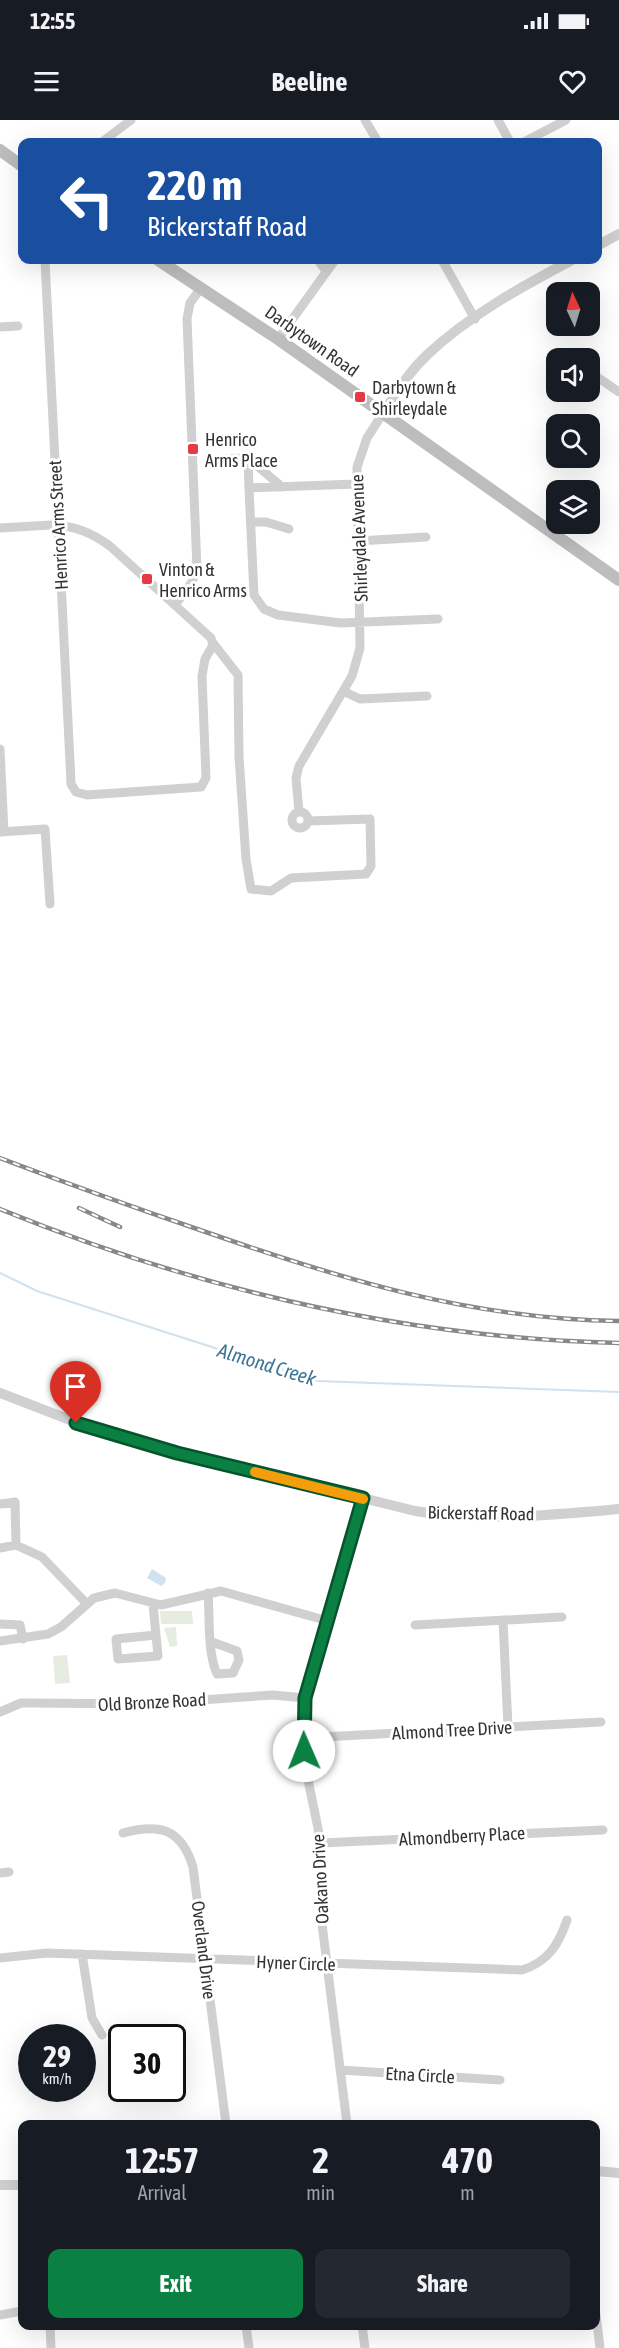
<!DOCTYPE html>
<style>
:root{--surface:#171b24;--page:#242831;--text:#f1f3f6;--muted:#9ea1a6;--accent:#0b8043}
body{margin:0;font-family:"Asap Condensed",sans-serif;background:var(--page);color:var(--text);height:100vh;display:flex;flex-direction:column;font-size:22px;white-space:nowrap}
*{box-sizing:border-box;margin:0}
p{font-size:20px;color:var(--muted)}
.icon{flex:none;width:33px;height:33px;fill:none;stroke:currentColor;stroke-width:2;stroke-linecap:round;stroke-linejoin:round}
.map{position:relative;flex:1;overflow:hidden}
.details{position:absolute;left:18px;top:2000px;width:582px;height:210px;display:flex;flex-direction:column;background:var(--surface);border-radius:12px;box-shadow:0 6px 24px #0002}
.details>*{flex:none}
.top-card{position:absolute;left:18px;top:18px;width:584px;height:126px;border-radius:12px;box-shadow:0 6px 24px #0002;background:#1a4fa0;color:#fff;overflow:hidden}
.needle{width:39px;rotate:356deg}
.buttons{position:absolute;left:546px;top:162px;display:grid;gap:12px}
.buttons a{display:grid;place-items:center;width:54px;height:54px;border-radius:12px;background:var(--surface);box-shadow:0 6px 24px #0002;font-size:30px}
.speed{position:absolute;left:18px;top:1904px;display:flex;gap:12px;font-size:30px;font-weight:700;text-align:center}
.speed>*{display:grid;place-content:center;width:78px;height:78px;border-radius:50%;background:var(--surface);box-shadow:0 6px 24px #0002;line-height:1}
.speed small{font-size:15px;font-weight:400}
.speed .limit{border:3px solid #111;border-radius:9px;background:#fff;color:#111}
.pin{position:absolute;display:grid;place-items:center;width:51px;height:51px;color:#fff;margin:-62px -26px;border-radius:50% 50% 50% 0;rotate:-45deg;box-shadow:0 0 6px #0007}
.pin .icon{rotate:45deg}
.me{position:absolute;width:66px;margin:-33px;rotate:359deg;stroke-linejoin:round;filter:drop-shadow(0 0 4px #0008)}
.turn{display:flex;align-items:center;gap:21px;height:126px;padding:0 30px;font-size:27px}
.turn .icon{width:78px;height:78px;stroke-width:2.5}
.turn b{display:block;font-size:42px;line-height:51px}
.eta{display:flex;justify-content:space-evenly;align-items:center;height:102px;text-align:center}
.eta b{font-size:36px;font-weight:700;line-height:42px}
.action{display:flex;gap:12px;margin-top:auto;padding:12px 30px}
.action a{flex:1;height:69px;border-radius:12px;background:var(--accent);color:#fff;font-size:24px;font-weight:700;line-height:69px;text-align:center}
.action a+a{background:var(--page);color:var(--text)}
.status{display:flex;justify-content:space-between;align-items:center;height:42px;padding:0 30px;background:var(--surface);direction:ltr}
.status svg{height:16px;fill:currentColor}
header{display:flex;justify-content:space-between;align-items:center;height:78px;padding:0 30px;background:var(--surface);font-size:27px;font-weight:700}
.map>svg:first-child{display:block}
.green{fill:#e6ecdf}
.water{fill:#cfe2ee}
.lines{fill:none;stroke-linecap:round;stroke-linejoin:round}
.stream{stroke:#cfe2ee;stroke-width:2}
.minor{stroke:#d0d0d0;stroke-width:9}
.tertiary{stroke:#d0d0d0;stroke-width:10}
.secondary{stroke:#bdbdbd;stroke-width:12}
.rail-casing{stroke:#888;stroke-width:4.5}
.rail{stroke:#fff;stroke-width:2;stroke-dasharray:7;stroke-linecap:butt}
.route-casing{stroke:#07532c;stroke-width:15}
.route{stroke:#0b8043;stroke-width:10}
.slow{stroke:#f59e0b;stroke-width:10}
.poi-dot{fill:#e63946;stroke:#fff;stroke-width:2}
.labels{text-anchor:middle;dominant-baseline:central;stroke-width:6;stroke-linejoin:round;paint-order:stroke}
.street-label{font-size:18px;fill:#333;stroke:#fff}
.poi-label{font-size:18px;fill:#333;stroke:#fff;text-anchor:start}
.water-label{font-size:20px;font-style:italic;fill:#3f7597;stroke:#fff}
</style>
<div class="status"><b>12:55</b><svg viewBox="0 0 49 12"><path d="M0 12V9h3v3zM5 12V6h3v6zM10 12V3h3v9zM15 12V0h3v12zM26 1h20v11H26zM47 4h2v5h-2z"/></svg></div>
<header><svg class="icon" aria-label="menu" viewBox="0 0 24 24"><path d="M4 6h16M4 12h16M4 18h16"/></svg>Beeline<svg class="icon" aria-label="heart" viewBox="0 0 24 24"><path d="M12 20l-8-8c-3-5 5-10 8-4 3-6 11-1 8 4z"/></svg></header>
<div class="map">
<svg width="619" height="2228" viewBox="0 0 619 2228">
<rect width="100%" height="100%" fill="#fff"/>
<path class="green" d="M160,1491h32l1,13h-32z
M176,1507l1,19 -7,1 -6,-19z
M67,1535l3,28 -15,1 -2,-28z"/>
<path class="water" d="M152,1449l14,9 -1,5 -4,3 -14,-8z"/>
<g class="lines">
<path class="stream" d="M0,1153l37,18 281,90 301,11"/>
<path class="minor" d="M365,0l13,22
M498,0l12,22
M102,22l29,-22
M524,22l42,-22
M318,140l8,11
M442,140l33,59
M0,207l18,-1
M278,219l57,-79
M590,258l7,-1 22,15
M248,338l1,30
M216,339l32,-1 34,29
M356,364l-107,4 5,107 10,14 14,6 63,8 97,-4
M251,402h15l23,7
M0,408l51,-3c23,0 42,8 60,22l100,91 2,7 -8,14 -3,17 4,102 -5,9 -114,8 -11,-3 -5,-8c-8,-175 -17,-350 -26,-524
M358,421l68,-4
M175,485l17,-23 5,-13 -10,-250 3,-16 11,-15
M213,523l25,32 1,82 7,102 5,30 20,2 20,-13 75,-4 5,-8 -1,-47 -62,2
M343,571l17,8 67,-3
M0,629l4,83
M299,692l-3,-34 3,-12 53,-90 8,-28 -3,-181 10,-29 16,-25
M292 700a8 8 0 1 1 16 0a8 8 0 1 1-16 0Z
M0,712l45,-3 5,75
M0,1384l15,-2 1,43
M0,1428l16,-3 26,12 45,47
M208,1473c2,25 -1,58 9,81l16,-1 6,-13 -2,-9 -25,-9
M153,1484l5,52 -40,3 -2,-20 40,-4
M503,1500l5,107
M0,1504l20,1 3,14
M415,1505l147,-8
M0,1521l48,-7 13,-7 33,-29 21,-5 46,12 60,-14 107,30
M0,1592l21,-9h12l109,1 131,-9 32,3
M304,1618l297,-16
M123,1713c36,-10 58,-5 70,34l33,257
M321,1723l282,-13
M0,1753l9,-1
M82,1834l10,64 10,17
M0,1838l47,-5 475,17c26,-8 37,-26 45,-50
M340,1950l160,10
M347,2004l-25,-200 -1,-81 -16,-78v-67l58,-200
M0,2195l22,-4
M596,2195l4,33
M50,2205l1,23
M246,2205l3,23
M362,2205l3,23"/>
<path class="tertiary" d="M597,126l22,-12
M383,293c13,-20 26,-41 44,-58 41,-39 96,-69 145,-95
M0,1273l109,42 306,76c67,11 137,4 204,-2
M596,2051l23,2
M0,2065h22"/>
<path class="secondary" d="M0,30l22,16
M158,140l120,79 341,241"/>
<defs>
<path id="rail" d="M0,1038c66,25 133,49 200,72 141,49 269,89 419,91
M79,1088l41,19
M0,1089c199,81 404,129 619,134"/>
</defs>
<use href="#rail" class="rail-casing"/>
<use href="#rail" class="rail"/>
</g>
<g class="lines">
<defs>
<path id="route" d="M76,1303l101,30 186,45 -58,200 -1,53"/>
</defs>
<use href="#route" class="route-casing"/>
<use href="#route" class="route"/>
<path class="slow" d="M255,1352l108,27"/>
</g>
<g class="poi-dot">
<rect x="354" y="271" width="12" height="12" rx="3"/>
<rect x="187" y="323" width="12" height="12" rx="3"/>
<rect x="141" y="453" width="12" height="12" rx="3"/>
</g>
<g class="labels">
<g class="street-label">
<text transform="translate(312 221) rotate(35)">Darbytown Road</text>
<text transform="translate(58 405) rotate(-93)">Henrico Arms Street</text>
<text transform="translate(359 418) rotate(-92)">Shirleydale Avenue</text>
<text transform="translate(481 1393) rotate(1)">Bickerstaff Road</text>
<text transform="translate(152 1582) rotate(-3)">Old Bronze Road</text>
<text transform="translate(452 1610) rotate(-3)">Almond Tree Drive</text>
<text transform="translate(462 1716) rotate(-3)">Almondberry Place</text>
<text transform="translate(320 1759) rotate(-93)">Oakano Drive</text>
<text transform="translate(204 1830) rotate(83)">Overland Drive</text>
<text transform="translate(296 1843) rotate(2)">Hyner Circle</text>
<text transform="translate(420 1955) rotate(3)">Etna Circle</text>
</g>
<g class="poi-label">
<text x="372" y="267">Darbytown &amp;<tspan x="372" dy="21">Shirleydale</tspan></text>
<text x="205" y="319">Henrico<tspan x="205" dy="21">Arms Place</tspan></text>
<text x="159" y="449">Vinton &amp;<tspan x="159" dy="21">Henrico Arms</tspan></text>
</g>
<g class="water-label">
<text transform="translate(267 1244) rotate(17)">Almond Creek</text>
</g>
</g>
</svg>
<div class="buttons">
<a><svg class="needle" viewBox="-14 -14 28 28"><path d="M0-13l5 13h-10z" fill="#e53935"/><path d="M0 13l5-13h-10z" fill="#9ea1a6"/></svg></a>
<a><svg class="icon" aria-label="sound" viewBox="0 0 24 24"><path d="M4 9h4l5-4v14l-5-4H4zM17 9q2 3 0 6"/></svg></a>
<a><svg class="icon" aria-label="search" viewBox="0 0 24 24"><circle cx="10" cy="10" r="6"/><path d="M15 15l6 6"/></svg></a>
<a><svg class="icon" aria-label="layers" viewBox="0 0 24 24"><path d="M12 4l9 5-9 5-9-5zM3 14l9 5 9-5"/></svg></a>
</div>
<div class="speed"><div>29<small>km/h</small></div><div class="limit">30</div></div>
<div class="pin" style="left:76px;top:1303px;background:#d93025"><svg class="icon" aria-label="arrive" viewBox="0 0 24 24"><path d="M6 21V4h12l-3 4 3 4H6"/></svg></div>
<svg class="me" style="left:304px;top:1631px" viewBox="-20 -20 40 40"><circle r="19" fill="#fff"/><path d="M0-13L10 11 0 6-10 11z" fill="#0b8043"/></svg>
<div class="top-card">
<div class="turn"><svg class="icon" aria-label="left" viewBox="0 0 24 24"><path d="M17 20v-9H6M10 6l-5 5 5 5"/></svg><div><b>220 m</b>Bickerstaff Road</div></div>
</div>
<section class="details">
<div class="eta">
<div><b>12:57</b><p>Arrival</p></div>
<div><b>2</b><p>min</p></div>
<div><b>470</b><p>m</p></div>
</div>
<div class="action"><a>Exit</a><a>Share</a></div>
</section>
</div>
